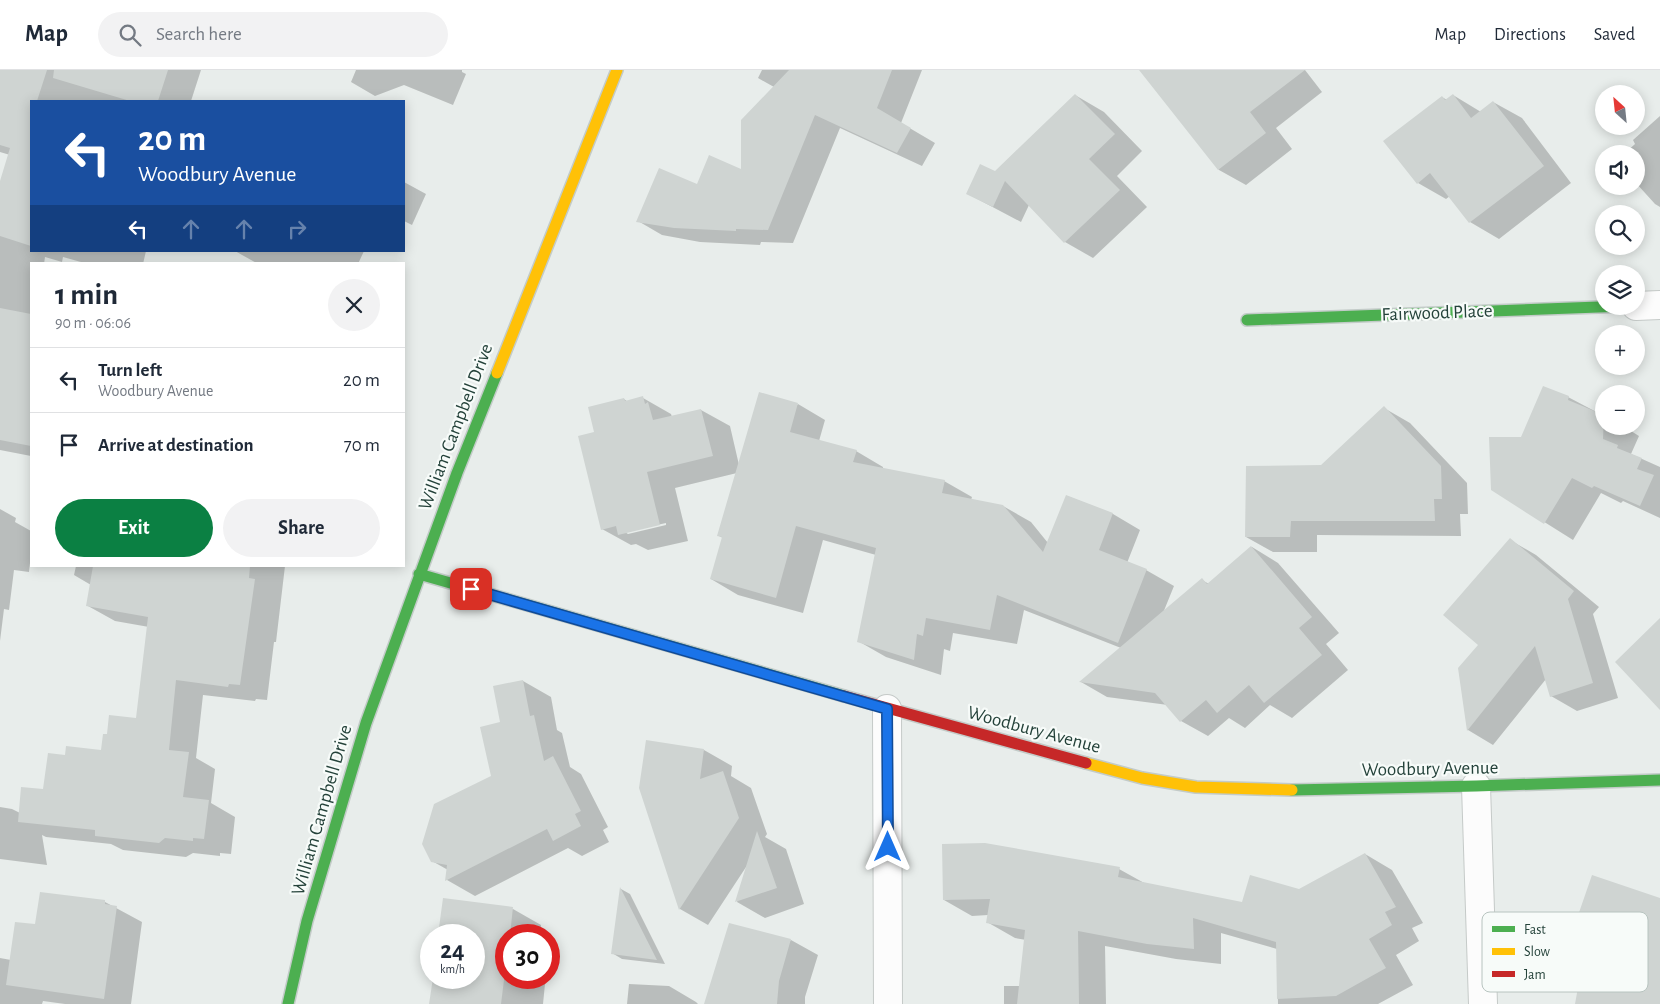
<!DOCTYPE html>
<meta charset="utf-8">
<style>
:root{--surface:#fff;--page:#f2f2f3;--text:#1f2937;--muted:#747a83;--line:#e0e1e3;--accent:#0b8043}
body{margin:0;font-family:"Alegreya Sans",sans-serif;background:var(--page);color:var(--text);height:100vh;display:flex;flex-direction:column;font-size:19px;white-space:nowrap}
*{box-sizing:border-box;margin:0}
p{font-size:16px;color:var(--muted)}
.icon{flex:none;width:28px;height:28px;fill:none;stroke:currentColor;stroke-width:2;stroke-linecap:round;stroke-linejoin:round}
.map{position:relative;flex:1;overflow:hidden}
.details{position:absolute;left:30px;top:192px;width:375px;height:305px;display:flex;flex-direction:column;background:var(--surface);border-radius:0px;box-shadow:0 2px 12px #0003}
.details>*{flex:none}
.top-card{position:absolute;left:30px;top:30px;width:375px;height:152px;border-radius:0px;box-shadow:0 2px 12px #0003;background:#1a4fa0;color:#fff;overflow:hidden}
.needle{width:32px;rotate:333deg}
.tools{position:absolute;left:1595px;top:15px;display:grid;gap:10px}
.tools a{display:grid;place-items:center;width:50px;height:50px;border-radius:50%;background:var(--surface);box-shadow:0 2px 12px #0003;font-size:25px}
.speed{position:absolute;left:420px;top:854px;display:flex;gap:10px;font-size:25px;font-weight:700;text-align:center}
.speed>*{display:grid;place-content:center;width:65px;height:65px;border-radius:50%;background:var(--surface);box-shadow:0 2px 12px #0003;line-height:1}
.speed small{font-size:12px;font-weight:400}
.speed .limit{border:8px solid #d22;background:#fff;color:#111}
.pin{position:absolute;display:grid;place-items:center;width:42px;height:42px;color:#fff;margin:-21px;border-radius:10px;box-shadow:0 2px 8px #0006}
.me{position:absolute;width:55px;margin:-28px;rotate:0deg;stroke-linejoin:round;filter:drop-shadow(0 0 4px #0008)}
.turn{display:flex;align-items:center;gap:18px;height:105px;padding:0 25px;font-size:22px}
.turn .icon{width:65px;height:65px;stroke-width:2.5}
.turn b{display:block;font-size:35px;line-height:42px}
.lanes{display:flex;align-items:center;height:48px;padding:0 25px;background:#0003;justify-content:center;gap:25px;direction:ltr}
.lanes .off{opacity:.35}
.round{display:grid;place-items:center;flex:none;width:52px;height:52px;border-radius:26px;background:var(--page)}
.summary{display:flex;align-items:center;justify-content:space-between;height:85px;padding:0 25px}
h1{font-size:30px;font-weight:700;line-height:38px}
.primary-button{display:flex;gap:10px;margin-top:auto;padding:10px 25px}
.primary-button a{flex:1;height:58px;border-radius:30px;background:var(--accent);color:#fff;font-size:20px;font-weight:700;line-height:58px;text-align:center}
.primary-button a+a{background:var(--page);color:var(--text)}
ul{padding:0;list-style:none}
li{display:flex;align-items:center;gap:15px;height:65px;padding:0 25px;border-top:1px solid var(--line)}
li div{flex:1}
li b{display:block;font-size:19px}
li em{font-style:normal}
header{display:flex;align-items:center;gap:30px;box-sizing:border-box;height:70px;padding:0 25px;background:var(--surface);border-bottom:1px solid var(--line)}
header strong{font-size:24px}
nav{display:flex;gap:28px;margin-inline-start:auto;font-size:18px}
.search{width:350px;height:45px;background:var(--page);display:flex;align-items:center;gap:12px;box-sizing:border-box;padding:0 18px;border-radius:28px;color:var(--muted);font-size:19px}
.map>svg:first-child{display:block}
.shadow{fill:#0003;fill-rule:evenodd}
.building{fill:#cfd4d2}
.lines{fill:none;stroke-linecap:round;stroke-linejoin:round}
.street-casing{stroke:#c5cac8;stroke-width:30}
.fast-casing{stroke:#c3cbc8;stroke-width:14}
.slow-casing{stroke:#c3cbc8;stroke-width:14}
.jam-casing{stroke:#c3cbc8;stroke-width:14}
.street{stroke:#fcfcfc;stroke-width:28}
.fast{stroke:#4caf50;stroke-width:11}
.slow{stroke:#ffc107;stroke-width:11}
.jam{stroke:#c62828;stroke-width:11}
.route-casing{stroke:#114b97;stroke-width:12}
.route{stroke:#1a73e8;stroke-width:9}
.labels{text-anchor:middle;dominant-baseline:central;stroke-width:4.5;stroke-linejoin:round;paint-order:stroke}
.street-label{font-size:19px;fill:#24423a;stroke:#f7fbf9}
.key{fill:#f7fbf9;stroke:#b8c4c0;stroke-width:1}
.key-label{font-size:14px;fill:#24423a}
</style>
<header>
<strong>Map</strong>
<div class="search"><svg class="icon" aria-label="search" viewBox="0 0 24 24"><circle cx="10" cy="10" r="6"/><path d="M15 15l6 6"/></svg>Search here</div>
<nav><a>Map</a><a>Directions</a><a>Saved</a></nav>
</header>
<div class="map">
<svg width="1660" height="934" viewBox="0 0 1660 934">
<rect width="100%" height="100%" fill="#e8edeb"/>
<path class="shadow" d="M12,0h189l-10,31h-160v150h115l-3,13h-55l-25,-7 -1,5 -17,-5 -1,7h-13v192l-31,-6v-264l10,-31 -10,-3v-57z
M356,0h106v2l4,2 -13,31 -49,-20 -29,11 -24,-14z
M762,0h160l-21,53 34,20 -13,23 -82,-38 -47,115 -32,-1 -1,3 -60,-3 -38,-7 -24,-14 60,-36 44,-14 32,-84 -16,-9z
M1141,0h164l17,22 -46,36 16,21 -46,36 -27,-15z
M1075,25l29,17 38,39 -25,25 30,31 -54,51 -28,-16 -36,-37 -8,17 -53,-28 28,-21z
M1453,25l28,17 12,-10 29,16 49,65 -72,56 -29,-17 -20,-26 -4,3 -28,-16 24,-86 5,3z
M1660,46v91l-5,-3 -19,-21v-29h-12l11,-10 -2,-4z
M404,112l22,12 -14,31 -8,-4z
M235,181h129l-6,13h-100z
M1568,327l36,19v10h19l16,10 -8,18 29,13v51l-37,-17 -2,2 -20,-10 -28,47 -81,-51 29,-51z
M643,328l28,16 1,3 29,-7 29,16 9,39 59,-61 27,16 -6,21 37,10 27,16v2l61,12 28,16 -1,3 32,6 28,16 17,21 19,-47 46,18 27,16 -13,33 19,7 28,16 -11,27 39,-33 7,4 43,-37 26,16 61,70 -13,11 22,26 -56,48 -22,-13 -25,23 -16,-10 -21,18 -27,-15 -13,-16 -61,-8 -26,-15 40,-34 -97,-38 -7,34 -64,-11 -3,18 -6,-2 -3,26 -55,-18 -28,-16 18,-86 -53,-15 -20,73 -65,-18 -27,-16 12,-41 -4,-2 18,-63 -62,15 13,53 -40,9 -12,-6 -5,1 -29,-16 -7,-97 29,-33 4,3zM666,453v2l-38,9 -3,-2z
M1384,338l26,15 57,60 1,31h-8l1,22 -144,-1v17h-44l-27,-15z
M0,439l16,9 -1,4 16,9v23l-2,18 -15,-2 -5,40 -5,-1 -4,32z
M1510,470l26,15 63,52 -6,7 25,84 -41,13 -26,-15 -5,-17 -53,66 -25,-15 -8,-61 20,-24z
M76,496h209l-9,76h-2l-7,58 -11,-1 -1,2 -52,-6 -7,63 19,11 -4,34 24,14 -4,37 -11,-1v3l-27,-3 -7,4 -63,-7 -12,-6 -65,-7 -4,-2 5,30 -47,-6v-52l12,2 8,4 24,-23 22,-33 36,-6 6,-16 29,-16 12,-92 -34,-6 -27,-15 3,-21 -17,-10z
M523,611l28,16 6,33 5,3 8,34 11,7 27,53 -5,3 6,12 -27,14 -14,-8 -93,48 -28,-16 1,-10 -16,-9 60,-85 10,-53z
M704,680l28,16 -1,10 20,12 16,46 -2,3 21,12 18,55 -39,14 -28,-16 11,-38 -40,61 -28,-16 -40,-121z
M1365,784l27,16 31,53 -11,5 7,13 -23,14 17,30 -35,19h-100l-1,-55 -56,-16v31l-45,-5 -71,-13 1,58h-102v-18h17l5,-46 -11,-2 -28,-16 1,-7 -16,1 -28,-16 175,-31 27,15 96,20 58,-13z
M621,819l9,5 35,70 -43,-5 -10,-6z
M105,832l37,20 -11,82h-66l-22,-3 -1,3h-42v-46l11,2 26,-35z
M513,839l28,16 -1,10h-34v43h29l10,6 -2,20h-112l3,-26h40v-43h-35z
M791,870l27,15 -13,42v7h-94z
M629,914l40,2 27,16 2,2h-71z"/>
<path class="building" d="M0,0h47l-10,31h-6v145l-31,-10v-55l10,-33 -10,-3z
M54,0h114l-10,31h-28l-77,-23z
M789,0h103l-15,38 34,20 -14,25 -82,-38 -47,115 -32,-1v2l-62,-3 -38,-6 23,-54 38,16 12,-29 32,14v-49z
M1139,0h166l-55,42 16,21 -48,37z
M1075,24l40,40 -26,25 31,31 -56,53 -59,-62 -12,26 -27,-13 14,-30 15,7z
M1453,24l18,24 22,-17 51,65 -75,57 -39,-50 -13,11 -34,-43 59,-45 3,4z
M0,238l31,6v132l-31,-6z
M1543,316l26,10 -1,4 36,15 -1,24 15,6 -1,3 25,10 -5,11 17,6 -14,31 -46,-20 -2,2 -20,-10 -28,46 -53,-34 -2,-53h32z
M759,322l39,11 -8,29 67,18 -4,12 92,18 -3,13 61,12 40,47 23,-57 47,18 -14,37 48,19 -29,74 -121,-48 -7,35 -64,-12 -3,18 -6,-2 -3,26 -57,-18 19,-94 -80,-22 -20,72 -66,-19 12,-42 -5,-1z
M643,326l2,8 3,-2 5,18 48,-11 12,47 -66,16 13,53 -42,10 -2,-9 -15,4 -23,-94 16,-4 -6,-25 36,-9 1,3z
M1384,336l57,60 1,33h-8l1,22h-144l-1,16h-45l1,-71 75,-1z
M1510,468l64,53 -6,8 25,84 -43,14 -15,-51 -68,85 -9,-63 20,-23 -35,-30z
M1251,476l61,71 -13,11 23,27 -58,48 -15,-18 -32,28 -11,-13 -26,22 -25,-29 -76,-11 123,-104 5,6z
M93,496h157l-1,12 6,1 -15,106 -11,-1 -1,3 -52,-7 -7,70 20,2 -6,45 26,3 -5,39 -11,-1v3l-28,-3 -6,5 -64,-7v-6l-77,-8 3,-35 22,2 5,-36 17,2 1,-9 35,4 2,-16h4l2,-19 27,3 12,-101 -62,-11z
M1660,548v92l-45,-48z
M523,610l7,36 4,-1 10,46 9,-5 28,55 -6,3 6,12 -28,15 -6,-12 -102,52 2,-16 -16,-3 -9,-18 12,-40 57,-28 -11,-49 20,-5 -7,-36z
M646,670l58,9 -4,30 23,-8 16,47 -60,92 -40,-122z
M757,761l20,57 -42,14z
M985,773l135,24 -2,10 124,25 8,-27 49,14 66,-36 31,54 -11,5 7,13 -23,14 17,29 -50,28 -59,3 -1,-57 -83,-24 1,31 -47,-5 -69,-13 1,73h-62l8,-74 -39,-7 4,-24 -47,1 -1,-56z
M1592,805l68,23v106h-85l13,-72 -14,-5z
M620,817l37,73 -46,-6z
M40,822l65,8v4l12,2 -13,93 -98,-14 9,-63 20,2z
M443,828l70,9 -3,28h-4v29l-5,40h-72l4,-26h41v-43h-36z
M729,853l62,16 -12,42 -2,23h-73z"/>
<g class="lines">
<defs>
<path id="street" d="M1636,236l24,-1
M887,639l1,295
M1476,716l7,218"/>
<path id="fast" d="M1247,250l379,-14
M419,504l425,122
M1292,720l184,-4 184,-6
M288,934l19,-83 59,-198 91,-250 40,-100"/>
<path id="slow" d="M497,303l120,-303
M1086,693l56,15 54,9 96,3"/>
<path id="jam" d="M844,626l242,67"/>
</defs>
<use href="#street" class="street-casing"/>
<use href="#fast" class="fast-casing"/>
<use href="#slow" class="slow-casing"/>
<use href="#jam" class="jam-casing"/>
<use href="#street" class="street"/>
<use href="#fast" class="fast"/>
<use href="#slow" class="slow"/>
<use href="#jam" class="jam"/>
</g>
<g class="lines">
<defs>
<path id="route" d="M471,519l416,120 1,138"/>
</defs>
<use href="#route" class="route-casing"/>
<use href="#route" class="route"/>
</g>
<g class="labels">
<g class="street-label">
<text transform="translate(1437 243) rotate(-2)">Fairwood Place</text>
<text transform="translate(456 357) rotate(-69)">William Campbell Drive</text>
<text transform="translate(1034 660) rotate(15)">Woodbury Avenue</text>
<text transform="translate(1430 699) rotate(-1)">Woodbury Avenue</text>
<text transform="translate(322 740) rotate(-74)">William Campbell Drive</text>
</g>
</g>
<rect x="1482" y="842" width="166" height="80" rx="8" class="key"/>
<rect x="1492" y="856" width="23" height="6" fill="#4caf50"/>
<rect x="1492" y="878" width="23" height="7" fill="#ffc107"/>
<rect x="1492" y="901" width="23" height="6" fill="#c62828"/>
<g class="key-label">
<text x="1524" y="864">Fast</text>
<text x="1524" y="886">Slow</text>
<text x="1524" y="909">Jam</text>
</g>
</svg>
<div class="tools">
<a><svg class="needle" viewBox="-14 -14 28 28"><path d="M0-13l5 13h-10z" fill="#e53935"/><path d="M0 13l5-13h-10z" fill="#747a83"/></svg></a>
<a><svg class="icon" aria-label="sound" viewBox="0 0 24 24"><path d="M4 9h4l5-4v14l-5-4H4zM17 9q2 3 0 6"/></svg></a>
<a><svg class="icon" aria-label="search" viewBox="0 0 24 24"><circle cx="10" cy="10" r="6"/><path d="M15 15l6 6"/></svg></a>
<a><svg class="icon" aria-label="layers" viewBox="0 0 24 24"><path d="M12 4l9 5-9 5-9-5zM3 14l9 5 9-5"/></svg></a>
<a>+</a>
<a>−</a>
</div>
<div class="speed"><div>24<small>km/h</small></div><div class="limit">30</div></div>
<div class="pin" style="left:471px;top:519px;background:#d93025"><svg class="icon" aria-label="arrive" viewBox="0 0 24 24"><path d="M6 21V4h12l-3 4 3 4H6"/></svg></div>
<svg class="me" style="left:888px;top:777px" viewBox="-20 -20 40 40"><path d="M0-17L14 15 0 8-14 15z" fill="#1a73e8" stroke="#fff" stroke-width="4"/></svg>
<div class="top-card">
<div class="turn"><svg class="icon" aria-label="left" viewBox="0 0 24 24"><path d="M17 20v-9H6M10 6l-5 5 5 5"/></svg><div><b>20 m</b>Woodbury Avenue</div></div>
<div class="lanes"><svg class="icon" aria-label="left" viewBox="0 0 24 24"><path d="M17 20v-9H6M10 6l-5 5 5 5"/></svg><svg class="icon off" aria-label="ahead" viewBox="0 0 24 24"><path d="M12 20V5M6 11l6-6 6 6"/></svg><svg class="icon off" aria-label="ahead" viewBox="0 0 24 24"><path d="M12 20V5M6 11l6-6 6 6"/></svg><svg class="icon off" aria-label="right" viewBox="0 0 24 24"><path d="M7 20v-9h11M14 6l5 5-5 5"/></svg></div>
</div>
<section class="details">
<div class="summary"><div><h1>1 min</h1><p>90 m · 06:06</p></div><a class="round"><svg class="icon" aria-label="close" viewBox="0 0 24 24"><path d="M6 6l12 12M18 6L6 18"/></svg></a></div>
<ul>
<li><svg class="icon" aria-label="left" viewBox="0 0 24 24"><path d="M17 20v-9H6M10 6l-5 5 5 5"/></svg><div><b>Turn left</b><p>Woodbury Avenue</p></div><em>20 m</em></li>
<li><svg class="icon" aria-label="arrive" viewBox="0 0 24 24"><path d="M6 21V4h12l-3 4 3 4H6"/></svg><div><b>Arrive at destination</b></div><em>70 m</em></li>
</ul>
<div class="primary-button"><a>Exit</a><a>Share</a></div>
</section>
</div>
